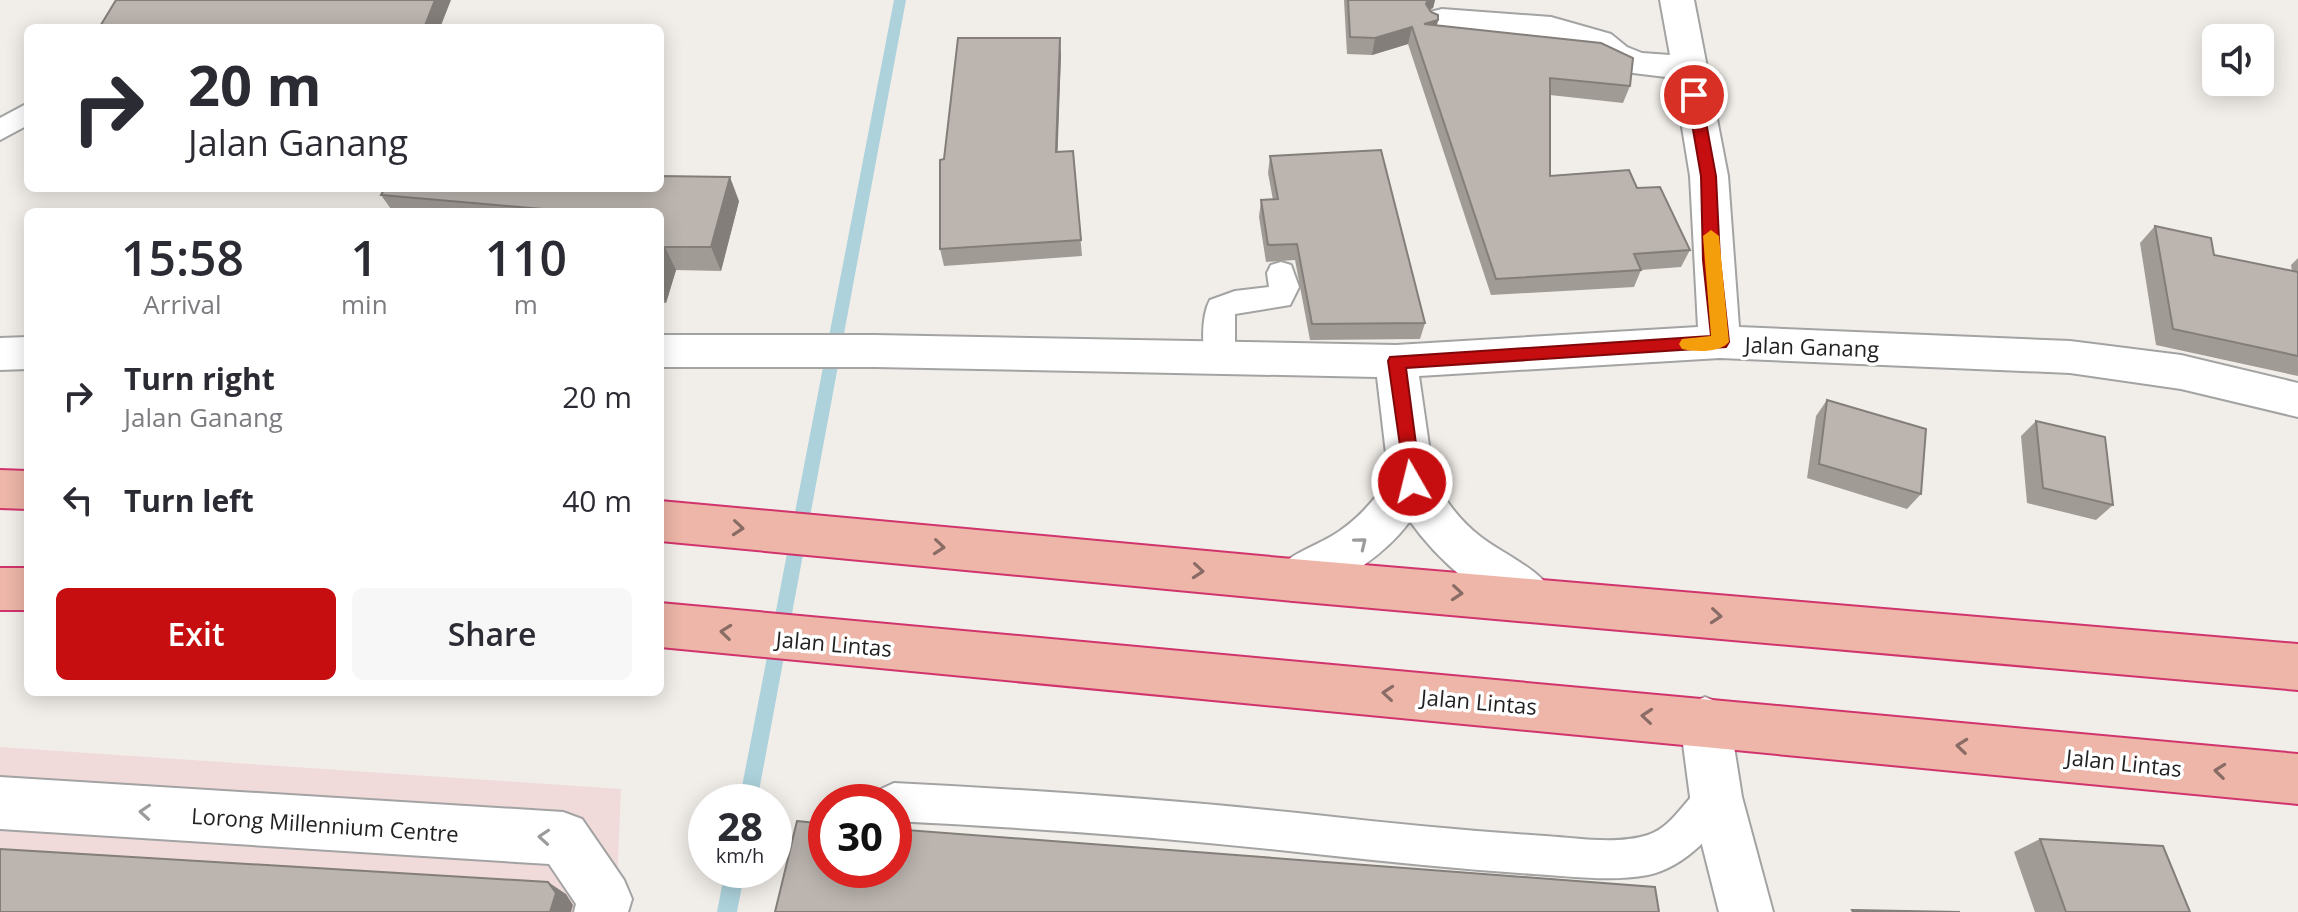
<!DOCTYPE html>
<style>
:root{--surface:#fff;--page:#f7f7f7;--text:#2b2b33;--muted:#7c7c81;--accent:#c60d0f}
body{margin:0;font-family:"Open Sans",sans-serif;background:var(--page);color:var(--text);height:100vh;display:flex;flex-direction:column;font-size:30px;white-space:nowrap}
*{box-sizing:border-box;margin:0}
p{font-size:26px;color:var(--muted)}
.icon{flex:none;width:44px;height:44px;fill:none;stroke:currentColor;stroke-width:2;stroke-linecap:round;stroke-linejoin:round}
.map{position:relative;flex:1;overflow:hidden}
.sheet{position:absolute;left:24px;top:208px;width:640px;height:488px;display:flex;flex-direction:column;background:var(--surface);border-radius:12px;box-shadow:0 4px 20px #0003}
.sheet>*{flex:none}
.guide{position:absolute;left:24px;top:24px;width:640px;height:168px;border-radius:12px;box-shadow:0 4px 20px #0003;background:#fff;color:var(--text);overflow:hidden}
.buttons{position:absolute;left:2202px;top:24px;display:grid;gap:16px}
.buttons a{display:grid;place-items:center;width:72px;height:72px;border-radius:12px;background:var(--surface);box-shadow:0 4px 20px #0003;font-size:40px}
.speed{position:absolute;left:688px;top:784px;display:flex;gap:16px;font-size:40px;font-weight:700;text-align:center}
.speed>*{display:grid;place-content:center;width:104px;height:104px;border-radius:50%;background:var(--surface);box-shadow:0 4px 20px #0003;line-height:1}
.speed small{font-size:20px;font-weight:400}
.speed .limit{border:12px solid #d22;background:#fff;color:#111}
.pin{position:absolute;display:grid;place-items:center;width:68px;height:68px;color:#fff;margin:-34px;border:4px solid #fff;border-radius:50%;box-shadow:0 2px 8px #0007}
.me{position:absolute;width:88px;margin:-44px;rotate:352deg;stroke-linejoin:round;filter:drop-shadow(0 0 6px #0008)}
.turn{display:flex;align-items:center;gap:28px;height:168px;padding:0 32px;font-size:36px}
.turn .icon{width:104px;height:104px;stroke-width:2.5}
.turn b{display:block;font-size:56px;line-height:68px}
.eta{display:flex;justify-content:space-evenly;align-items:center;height:136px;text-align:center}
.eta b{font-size:48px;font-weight:600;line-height:56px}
.primary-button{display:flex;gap:16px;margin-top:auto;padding:16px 32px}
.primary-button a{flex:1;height:92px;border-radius:12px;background:var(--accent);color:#fff;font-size:32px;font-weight:600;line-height:92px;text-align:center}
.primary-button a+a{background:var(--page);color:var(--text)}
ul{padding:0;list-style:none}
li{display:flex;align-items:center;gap:24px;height:104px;padding:0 32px}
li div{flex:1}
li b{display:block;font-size:30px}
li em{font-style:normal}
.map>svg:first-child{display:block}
.commercial{fill:#f0dbda}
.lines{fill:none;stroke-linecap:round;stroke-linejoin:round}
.stream{fill:#add2dc;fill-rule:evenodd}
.service-casing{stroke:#a3a3a3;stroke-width:4}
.minor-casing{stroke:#a3a3a3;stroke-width:4}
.trunk-casing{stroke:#d1346c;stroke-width:4}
.service{fill:#fff;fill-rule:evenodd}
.minor{fill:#fff;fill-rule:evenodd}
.trunk{fill:#edb6a8;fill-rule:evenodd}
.wall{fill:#a19b96}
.shaded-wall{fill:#837e7a}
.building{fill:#bbb4af;stroke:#837e7a;stroke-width:2}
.oneway{stroke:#886c65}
.oneway2{stroke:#9c9c9c}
.route{fill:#c60d0f;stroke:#81080a;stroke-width:2}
.slow{fill:#f59e0b}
.labels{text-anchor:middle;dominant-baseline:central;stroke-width:7;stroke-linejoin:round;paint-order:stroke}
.street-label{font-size:22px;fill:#222;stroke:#fff}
</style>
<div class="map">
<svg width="2298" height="912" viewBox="0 0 2298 912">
<rect width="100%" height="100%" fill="#f1eee9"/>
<path class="commercial" d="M0,747l621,42 -5,123h-616z"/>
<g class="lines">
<path class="stream" d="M894,0h12l-149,802h-18z
M725,870h20l-8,42h-20z"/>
<defs>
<path id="service" d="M28,103v22l-28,15v-22z
M1281,262l10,3 8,22 -9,18 -55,9v45l-4,8 -11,4 -11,-4c-8,-15 -8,-51 1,-67l25,-9 34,-4 -2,-14 4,-8z
M1716,778l13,6 6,13c-15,34 -50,70 -87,78 -38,7 -78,1 -115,-1 -73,-5 -145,-12 -217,-20 -140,-16 -281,-26 -422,-33v-19h-19l6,-13 13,-6c141,7 282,17 422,32 77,9 153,16 229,21 32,2 72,9 103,-1 30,-10 39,-45 68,-57z"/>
<path id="minor" d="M1660,0h34l34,176 11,151 331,14 111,14 117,28v34l-117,-28 -111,-16 -350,-15 -301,18 15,104c12,22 27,42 47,57 25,19 62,33 76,62l-7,15 -17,6c-45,-16 -96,-60 -123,-99 -29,39 -72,63 -117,80l-17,-6 -6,-15c12,-26 48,-33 71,-50 20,-14 35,-32 48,-51l-12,-102 -502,-10h-215v-32h215l521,10 302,-18 -8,-151 -16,-98 -49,-6 -22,-9 -16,-13 -38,-11 -107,-8 -12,-3 -5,-8 5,-8 12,-3 109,8 60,17 16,13 15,6 28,2z
M28,337v32l-28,1v-32z
M1705,697l18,7 7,17 12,76 31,115h-54l-29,-115 -10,-76 7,-17z
M0,777l563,35 19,7 42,61 8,19 -4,13h-54l2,-8 -27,-40 -549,-35z"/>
<path id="trunk" d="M0,470l28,1v38l-28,-1z
M660,501l633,58 1005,85v46l-1005,-89 -633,-60z
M0,568h28v42h-28z
M660,603l1638,151v50l-1638,-157z"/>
</defs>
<use href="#service" class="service-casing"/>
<use href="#minor" class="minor-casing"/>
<use href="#trunk" class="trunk-casing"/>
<use href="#service" class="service"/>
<use href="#minor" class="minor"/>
<use href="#trunk" class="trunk"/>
</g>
<path class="wall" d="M1344,0h91l-2,8 -3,2 8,10 -1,5 193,61 -7,17 -73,-8v81l87,12 53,62 -9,17 -40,3 -7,17 -143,8 -83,-251 -36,11 -25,-1z
M1061,55l-4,97 16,-1 9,105 -138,10 -4,-17z
M1270,156l155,167 -5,16 -110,1 -15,-80 -29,2 -7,-45 2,-17h12l-5,-27z
M381,195l358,6 -18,70 -45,-1 -10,33h-6v-91h-267z
M2155,226l59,29 78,16 -1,-6 7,-7v118l-142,-31 -16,-102z
M1827,400l94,94 -14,15 -100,-31 9,-62z
M2036,421l77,84 -17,15 -69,-17 -6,-67z
M2040,839l150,73h-155l-21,-60z"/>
<path class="shaded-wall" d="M435,0h16l-11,28h-16z
M1428,0h7l-2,8 -6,2 -1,-6z
M1438,20l-4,17 -10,-13z
M1412,27l-4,17 -36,11 3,-17z
M1060,38l1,17 -4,114 -1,-17z
M730,177l9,24 -18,70 -10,-24z
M665,247l11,23 -10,33 -6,-12v-28z
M548,882l18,12 7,11 -2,7h-21z"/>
<path class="building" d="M116,0h319l-11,28h-325z
M1348,0h80l-2,4 5,8 7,3v5l-14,4 177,19 32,15 -3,28 -80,-8v98l79,-6 8,18 23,-1 30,63 -56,4 7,16 -145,9 -84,-252 -37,11 -25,-1z
M958,38h102l-4,114 17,-1 8,89 -141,9v-89l4,-1z
M1381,150l44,173 -113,1 -15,-80 -29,1 -7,-45 17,-1 -8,-43z
M660,176l70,1 -19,70h-46l-5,16v-51h-83l-196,-17 4,-7h275z
M2155,226l56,12 3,17 84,17v84l-125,-27z
M1827,400l99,29 -5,65 -102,-30z
M2036,421l69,16 8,68 -70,-17z
M797,821l29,3v46h68v-41l761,58 4,25h-884z
M2040,839l123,7 27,66h-124z
M0,849l548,33 8,11 -6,19h-550z
M1852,910l108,2h-107z"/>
<defs><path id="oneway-chevron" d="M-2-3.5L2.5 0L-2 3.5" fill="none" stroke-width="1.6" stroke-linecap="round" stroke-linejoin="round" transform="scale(2)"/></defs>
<g class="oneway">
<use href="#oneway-chevron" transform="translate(738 528) rotate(5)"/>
<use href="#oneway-chevron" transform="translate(939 547) rotate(5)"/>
<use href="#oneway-chevron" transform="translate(1198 571) rotate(5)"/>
<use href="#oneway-chevron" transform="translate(1457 593) rotate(5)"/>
<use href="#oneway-chevron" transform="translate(1716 616) rotate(5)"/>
<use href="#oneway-chevron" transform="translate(726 632) rotate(-174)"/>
<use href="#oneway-chevron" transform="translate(1388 693) rotate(-175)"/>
<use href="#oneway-chevron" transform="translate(1647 716) rotate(-175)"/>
<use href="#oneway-chevron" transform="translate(1962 746) rotate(-174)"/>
<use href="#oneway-chevron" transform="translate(2220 771) rotate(-174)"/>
</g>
<g class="oneway2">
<use href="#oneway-chevron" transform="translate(1361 543) rotate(-39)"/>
<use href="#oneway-chevron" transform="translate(145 812) rotate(-176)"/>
<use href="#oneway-chevron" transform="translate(544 837) rotate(-176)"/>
</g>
<path class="route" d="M1694,90l7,5 15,81 4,84 9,82 -3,5 -320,21 15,114 -2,6h-13l-18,-127 2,-4 321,-21 -8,-76 -2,-84 -14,-81z"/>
<path class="slow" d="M1711,230l8,6 10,106c-9,11 -34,10 -47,7l-3,-5 3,-5 29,-3 -8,-100z"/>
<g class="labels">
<g class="street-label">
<text transform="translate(1812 346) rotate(2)">Jalan Ganang</text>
<text transform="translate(834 643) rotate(5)">Jalan Lintas</text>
<text transform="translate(1479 701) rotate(5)">Jalan Lintas</text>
<text transform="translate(2124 762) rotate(6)">Jalan Lintas</text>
<text transform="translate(325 824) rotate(4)">Lorong Millennium Centre</text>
</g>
</g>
</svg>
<div class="buttons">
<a><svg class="icon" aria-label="sound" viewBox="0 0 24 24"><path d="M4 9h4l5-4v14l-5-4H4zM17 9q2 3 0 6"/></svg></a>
</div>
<div class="speed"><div>28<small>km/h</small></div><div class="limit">30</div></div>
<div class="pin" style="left:1694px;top:95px;background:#d93025"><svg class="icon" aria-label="arrive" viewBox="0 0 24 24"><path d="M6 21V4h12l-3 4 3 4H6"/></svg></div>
<svg class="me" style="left:1412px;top:482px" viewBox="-20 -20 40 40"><circle r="17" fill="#c60d0f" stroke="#fff" stroke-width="3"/><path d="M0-11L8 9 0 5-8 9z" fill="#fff"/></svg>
<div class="guide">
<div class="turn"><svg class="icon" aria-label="right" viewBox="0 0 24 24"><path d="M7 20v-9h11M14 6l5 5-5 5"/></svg><div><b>20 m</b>Jalan Ganang</div></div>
</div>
<section class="sheet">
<div class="eta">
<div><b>15:58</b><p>Arrival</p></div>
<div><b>1</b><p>min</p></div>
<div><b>110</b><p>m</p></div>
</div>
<ul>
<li><svg class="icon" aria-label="right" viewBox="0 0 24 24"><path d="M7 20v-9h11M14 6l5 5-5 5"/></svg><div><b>Turn right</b><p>Jalan Ganang</p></div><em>20 m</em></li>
<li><svg class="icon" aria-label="left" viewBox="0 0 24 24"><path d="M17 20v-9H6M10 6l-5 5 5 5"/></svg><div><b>Turn left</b></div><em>40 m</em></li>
</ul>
<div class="primary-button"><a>Exit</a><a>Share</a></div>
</section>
</div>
